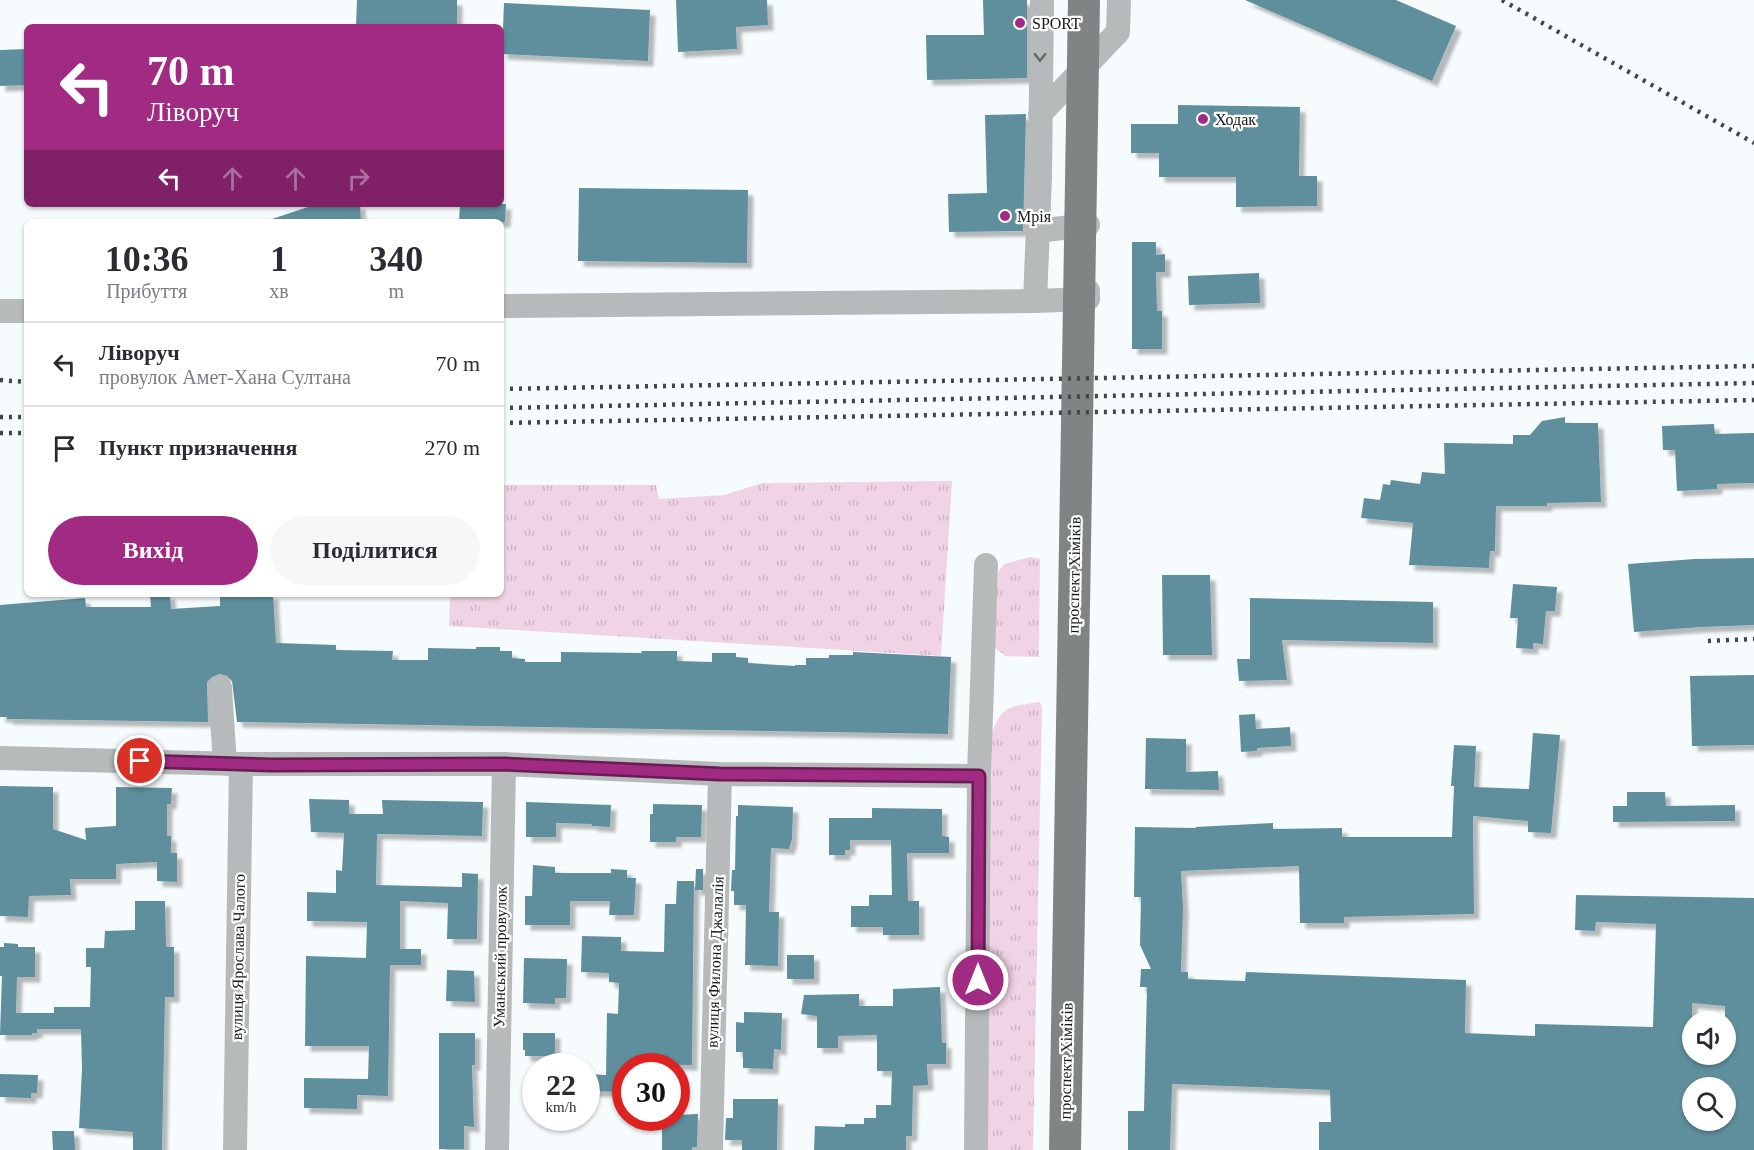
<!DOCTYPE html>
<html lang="uk">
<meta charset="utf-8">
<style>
:root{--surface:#fff;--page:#f7f7f7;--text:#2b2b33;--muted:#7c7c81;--line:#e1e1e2;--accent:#a12a82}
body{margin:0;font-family:"Times New Roman",serif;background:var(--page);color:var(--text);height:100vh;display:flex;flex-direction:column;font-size:22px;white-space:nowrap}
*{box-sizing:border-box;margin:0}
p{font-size:20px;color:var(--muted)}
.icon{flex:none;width:33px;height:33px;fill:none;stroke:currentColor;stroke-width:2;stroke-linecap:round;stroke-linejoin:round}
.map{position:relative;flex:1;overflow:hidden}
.drawer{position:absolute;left:24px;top:219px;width:480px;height:378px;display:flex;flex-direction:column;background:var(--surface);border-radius:9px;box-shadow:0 2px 4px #0004}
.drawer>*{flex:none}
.guide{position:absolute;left:24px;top:24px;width:480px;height:183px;border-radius:9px;box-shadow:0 2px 4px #0004;background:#a12a82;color:#fff;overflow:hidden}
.fabs{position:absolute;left:1682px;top:1011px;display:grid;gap:12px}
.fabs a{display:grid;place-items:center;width:54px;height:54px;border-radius:50%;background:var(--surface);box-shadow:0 2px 4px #0004;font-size:30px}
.speed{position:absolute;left:522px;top:1053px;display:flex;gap:12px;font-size:30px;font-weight:700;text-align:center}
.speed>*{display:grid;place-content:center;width:78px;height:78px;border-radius:50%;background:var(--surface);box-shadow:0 2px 4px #0004;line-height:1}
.speed small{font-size:15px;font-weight:400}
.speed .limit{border:9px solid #d22;background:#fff;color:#111}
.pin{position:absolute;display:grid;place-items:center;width:51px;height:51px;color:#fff;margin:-26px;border:3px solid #fff;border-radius:50%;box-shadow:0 2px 6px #0007}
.me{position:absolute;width:66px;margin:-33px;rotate:0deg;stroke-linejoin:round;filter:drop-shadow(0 0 4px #0008)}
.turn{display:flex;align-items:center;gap:21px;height:126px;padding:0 24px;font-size:27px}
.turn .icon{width:78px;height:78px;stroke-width:2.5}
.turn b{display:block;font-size:42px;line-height:51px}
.lanes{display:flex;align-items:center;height:57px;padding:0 24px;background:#0003;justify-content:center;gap:30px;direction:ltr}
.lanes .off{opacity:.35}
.eta{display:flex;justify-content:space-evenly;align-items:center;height:102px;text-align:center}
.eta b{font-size:36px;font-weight:800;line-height:42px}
.primary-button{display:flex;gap:12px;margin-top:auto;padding:12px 24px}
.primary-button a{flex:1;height:69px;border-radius:36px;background:var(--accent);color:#fff;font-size:24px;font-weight:800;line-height:69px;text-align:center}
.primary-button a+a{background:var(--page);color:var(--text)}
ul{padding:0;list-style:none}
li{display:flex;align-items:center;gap:18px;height:84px;padding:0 24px;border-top:2px solid var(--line)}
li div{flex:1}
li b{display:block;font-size:22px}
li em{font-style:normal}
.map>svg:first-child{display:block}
.grass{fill:url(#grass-tufts)}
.building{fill:#5e8f9c;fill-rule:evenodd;filter:url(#shadow)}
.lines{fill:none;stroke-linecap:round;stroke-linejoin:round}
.minor{stroke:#b7baba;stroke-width:24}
.major{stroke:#7f8485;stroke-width:32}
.rail{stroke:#434546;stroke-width:4.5;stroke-dasharray:3 6;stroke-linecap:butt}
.oneway{stroke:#666969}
.route-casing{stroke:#691b54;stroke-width:15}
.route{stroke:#a12a82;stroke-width:10}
.poi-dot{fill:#a12a82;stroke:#fff;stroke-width:2}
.labels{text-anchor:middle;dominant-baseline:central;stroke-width:4.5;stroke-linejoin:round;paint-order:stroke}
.poi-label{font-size:16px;fill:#161818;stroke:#fff;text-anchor:start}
.street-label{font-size:16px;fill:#161818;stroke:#fff}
</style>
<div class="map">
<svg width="1754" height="1150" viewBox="0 0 1754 1150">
<defs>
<pattern id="grass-tufts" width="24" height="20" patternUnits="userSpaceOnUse" patternTransform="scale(1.5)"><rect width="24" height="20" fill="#f0d4e5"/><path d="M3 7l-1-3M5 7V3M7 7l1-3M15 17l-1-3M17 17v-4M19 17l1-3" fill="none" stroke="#cdb5c4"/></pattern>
<filter id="shadow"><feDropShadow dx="5.5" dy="5.5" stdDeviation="1.5" flood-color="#0004"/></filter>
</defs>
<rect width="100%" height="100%" fill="#f6fbfd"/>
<path class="grass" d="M952,481l-11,175 -492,-30 1,-32h51v-109h155l3,14 65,-4 38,-12z
M1030,557l10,2 -1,98 -34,-1 -11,-9 4,-75 6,-8z
M1040,702l2,6 -9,442h-48l7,-417c11,-30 19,-26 48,-31z"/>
<path class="building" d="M357,0h100v27h-101z
M676,0h91l1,25 -32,2 1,22 -59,3z
M983,0h44v78l-100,2 -1,-45h58z
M1245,0h151l60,26 -24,55z
M504,3l146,7 -2,51 -146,-7z
M27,49v36l-27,1v-36z
M1178,105l122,2 -1,69h18v30l-81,1v-30h-77v-24h-28v-29h47z
M1026,114l-3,117 -74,1 -1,-38 39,-1 -2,-78z
M579,188l169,2 -1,73 -169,-2z
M317,204h43l1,18h-89v-3z
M460,204h46l-1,18h-46z
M1132,242h24v13l9,-1v18h-9l1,39h5v38h-30z
M1259,273l1,30 -71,2 -1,-29z
M1565,417v6h33l3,79 -54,1v3h-51l-1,45h-5l-1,17 -80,-3 4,-42 -52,-5 3,-20 16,2 3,-16 7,1 1,-5 29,4 2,-12 23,2 -1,-31 69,1v-9h17l12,-14z
M1714,424l1,10 39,-1v50l-37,1v5l-40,2 -2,-41h-12l-1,-24z
M1754,558v67l-53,2 -67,5 -6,-68 67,-5z
M1162,575h48l2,80h-49z
M1513,584l44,3 -2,24h-9l-3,33 -10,-1v6l-17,-1 2,-30h-8z
M150,594h20l1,15 49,-3v-12h53l3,49 60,2v5l57,1 -1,9h36v-12l48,1v-2h24v4h12v7l13,1v3h36v-10l81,1 -1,-2h36v10l35,1v-9h24v4l12,1v5l47,3v-1h11v-7h23v-3h24v-3l98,5 -3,77 -711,-12 -5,-41 -5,-5 -7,-2 -8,3 -5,5 1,40 -201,-3v-2h-7v-112l85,-7 1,9h65z
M1250,598l183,4v41l-151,-3 5,40 -48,1 -2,-22h13z
M1754,675v70l-62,1 -2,-70z
M1255,714l1,15 34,-2 1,19 -34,2v3l-16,1 -2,-37z
M1533,733l27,2 -9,98 -23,-1v-11l-55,-5 1,98 -130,3v6h-44l-1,-57 -118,5 2,38 -2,63h7v7l57,2 1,-9 220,8 -1,53 70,3v-12l118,3 3,-103 -60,-2 -1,9 -20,-1 1,-35 178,3v252h-435v-28h12l-1,-32 -158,-6 -2,66h-42v-39h16l3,-124h-7l1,-18h10l-11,-24 1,-48h-7l1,-70 61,1 -1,-1 78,-4v6l69,-1v9h110l2,-51h-3l3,-41 22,1 -2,41 55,2zM1692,1003l33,3v48h-33zM1692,1088h33v32h-33z
M1146,738l40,1v33l32,-1 1,19 -74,-1z
M0,786l53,1v42l33,11 -1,-12 31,-2v-39l56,1 -1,16h-4v32h4v17h6v29l-20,-1v-19l-41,2v15h-46l1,16 -42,1 -1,21 -28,-1z
M1627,792h38l1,14 69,-1v16l-122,1v-16h14z
M309,799l40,1v14h34l-1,-14 101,2 -1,34 -105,-2 -1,51 86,2v-14l16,1 -1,65h-30l1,-36 -48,-2v48h21v16h-31l-2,131 -31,-1v14l-53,-1v-30l64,1 1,-33h-64l1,-90 60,2 1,-36 -60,-1v-29l29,1v-23l6,1 2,-38 -33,-1z
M526,802l85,3 -1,22 -18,-1v-2l-36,-1v14h-30z
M653,804l49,1 -1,32h-25v5h-26v-28h3z
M738,805l55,2 -1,32 -3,10 -18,-1 -2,64h10l-1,54 -33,-1 1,-60h-12v-14h-3l1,-21h3l1,-54h2z
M872,808l70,1v27l7,1v16h-42l1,48h11v34h-36v-8h-32v-21h18v-11h23l-1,-55h-41v10h-5v5h-16v-37h43z
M533,865l22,2v6h56v-4l16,1v8h9l-2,37h-25l1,-14h-40v24h-45v-29h7z
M696,869h7v21h-8z
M677,881h17l-2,184 -66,-1v28l-40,-1v-17l20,1 1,-62 11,1 1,-31 -10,-1v-9l-28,-1 1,-36 39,1v14l43,1 1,-48h11z
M135,901h30l1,46h8v50h-9l-3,153h-29v-18l-54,-4 3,-59 -1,-40h-44v4h-5v2h-32l2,-59h-2v-29h4v-4l14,1v3h17v30h-18l-1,36h38v-6h36l1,-40h-5v-19h18l1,-17 30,-1z
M787,955h27v24h-27z
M524,958l43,1 -1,39h-11v6l-32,-1z
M447,970l27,1 1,31 -29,-1z
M940,987l2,56h4v21h-19l1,21 -15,1 -1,50h-6v14h-92l1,-24 30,1v-3h19v-6h12v-13h15l1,-34h-15v-36l-39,1v12h-21v-32l-16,-2 3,-19 55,-1v12h34v-17z
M744,1012l38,1 -1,37 -7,-1 -1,20 -30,-1v-16h-7v-30l8,1z
M439,1033h36v32h-3l2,62 -10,-1v23h-25z
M523,1033h32v23h-30v-6h-2z
M0,1074l38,1 -1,18h-6v5l-31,-1z
M733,1099h45l-1,51h-35v-10h-17l1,-22h7z
M698,1114l-1,33h-5v3h-30v-32h14v-3z
M52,1131h22l1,19h-22z"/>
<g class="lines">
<path class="minor" d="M1040,114l78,-82 1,-32
M1037,231l51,-6
M1035,301l5,-125 2,-176
M501,306l534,-5 53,-2v-8
M0,311h27
M220,688l5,76
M0,758l241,6h263l216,10 259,2
M235,1150l6,-386
M497,1150l7,-386
M711,1150l9,-376
M976,1150l3,-374 7,-211"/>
<path class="major" d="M1065,1150l19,-1150"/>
<path class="rail" d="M1502,0l252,143
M0,380l27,2
M501,389l1253,-23
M501,408l1253,-25
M0,417h27
M501,423l1253,-23
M0,433h27
M1708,641l46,-2"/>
</g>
<defs><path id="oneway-chevron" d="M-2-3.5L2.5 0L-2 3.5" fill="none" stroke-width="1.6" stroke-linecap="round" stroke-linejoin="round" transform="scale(1.5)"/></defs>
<use class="oneway" href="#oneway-chevron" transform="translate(1040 57) rotate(91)"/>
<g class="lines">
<defs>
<path id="route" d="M140,761l131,4 233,-1 216,10 259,2 -1,204"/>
</defs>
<use href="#route" class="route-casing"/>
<use href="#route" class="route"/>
</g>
<g class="poi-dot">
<circle cx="1020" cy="23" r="6"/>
<circle cx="1203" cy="119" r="6"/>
<circle cx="1005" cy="216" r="6"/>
</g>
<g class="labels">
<g class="poi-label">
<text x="1032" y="23">SPORT</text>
<text x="1215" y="119">Ходак</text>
<text x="1017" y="216">Мрія</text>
</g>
<g class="street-label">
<text transform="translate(1074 575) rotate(-89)">проспект Хіміків</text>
<text transform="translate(238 957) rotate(-89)">вулиця Ярослава Чалого</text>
<text transform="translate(500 957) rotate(-89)">Уманський провулок</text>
<text transform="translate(715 962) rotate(-88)">вулиця Филона Джалалія</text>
<text transform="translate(1066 1061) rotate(-89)">проспект Хіміків</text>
</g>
</g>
</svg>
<div class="fabs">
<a><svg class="icon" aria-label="sound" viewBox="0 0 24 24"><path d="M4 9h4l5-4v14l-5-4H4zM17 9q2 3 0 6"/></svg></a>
<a><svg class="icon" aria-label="search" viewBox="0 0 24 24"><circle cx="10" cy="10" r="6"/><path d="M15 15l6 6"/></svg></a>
</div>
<div class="speed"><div>22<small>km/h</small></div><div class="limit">30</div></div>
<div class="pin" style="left:140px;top:761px;background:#d93025"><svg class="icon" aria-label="arrive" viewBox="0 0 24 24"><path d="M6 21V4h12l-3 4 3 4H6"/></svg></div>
<svg class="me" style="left:978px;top:980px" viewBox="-20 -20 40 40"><circle r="17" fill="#a12a82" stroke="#fff" stroke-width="3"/><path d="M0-11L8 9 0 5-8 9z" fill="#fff"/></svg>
<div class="guide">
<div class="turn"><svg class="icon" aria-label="left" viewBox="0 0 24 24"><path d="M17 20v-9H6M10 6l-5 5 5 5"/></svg><div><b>70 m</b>Ліворуч</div></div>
<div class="lanes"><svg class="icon" aria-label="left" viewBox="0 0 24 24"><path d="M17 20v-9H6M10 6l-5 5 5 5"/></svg><svg class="icon off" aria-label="ahead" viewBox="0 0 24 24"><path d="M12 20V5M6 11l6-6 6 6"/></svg><svg class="icon off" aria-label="ahead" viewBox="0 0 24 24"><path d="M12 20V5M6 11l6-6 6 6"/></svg><svg class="icon off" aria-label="right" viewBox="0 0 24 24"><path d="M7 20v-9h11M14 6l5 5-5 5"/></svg></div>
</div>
<section class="drawer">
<div class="eta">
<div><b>10:36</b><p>Прибуття</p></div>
<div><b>1</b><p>хв</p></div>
<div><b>340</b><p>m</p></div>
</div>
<ul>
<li><svg class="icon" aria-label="left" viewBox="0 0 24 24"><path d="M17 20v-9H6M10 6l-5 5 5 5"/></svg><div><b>Ліворуч</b><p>провулок Амет-Хана Султана</p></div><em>70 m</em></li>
<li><svg class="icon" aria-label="arrive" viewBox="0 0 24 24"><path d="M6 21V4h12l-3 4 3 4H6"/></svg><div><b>Пункт призначення</b></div><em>270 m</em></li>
</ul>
<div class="primary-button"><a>Вихід</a><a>Поділитися</a></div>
</section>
</div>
